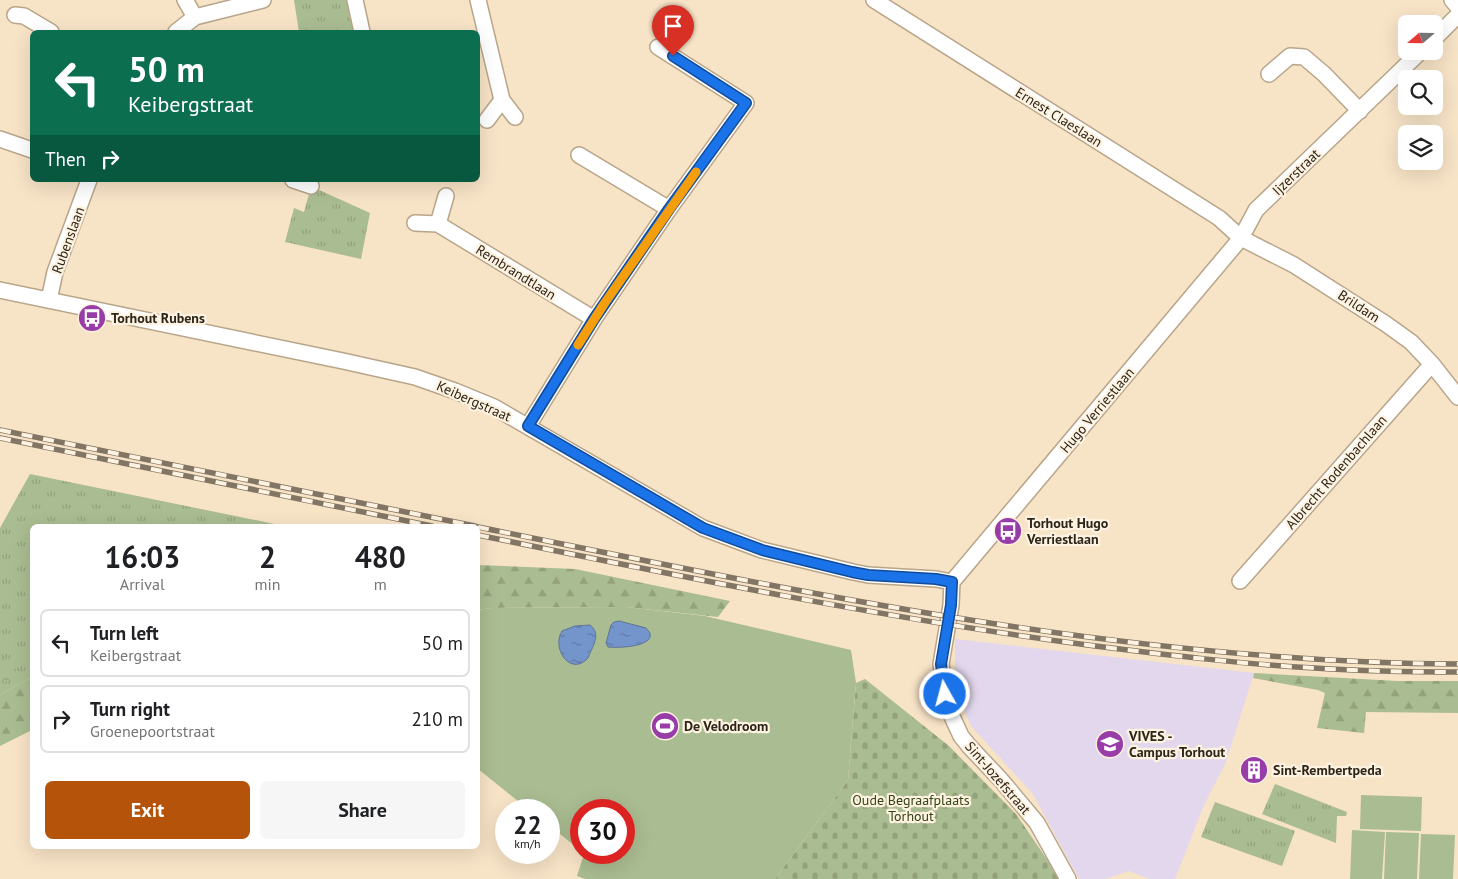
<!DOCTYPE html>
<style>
:root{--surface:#fff;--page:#f6f6f6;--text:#202124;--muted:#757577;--line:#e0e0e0;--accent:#b45309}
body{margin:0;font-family:"PT Sans",sans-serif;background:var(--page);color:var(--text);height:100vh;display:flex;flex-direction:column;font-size:19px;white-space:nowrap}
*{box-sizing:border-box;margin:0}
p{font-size:16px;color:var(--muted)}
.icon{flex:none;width:28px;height:28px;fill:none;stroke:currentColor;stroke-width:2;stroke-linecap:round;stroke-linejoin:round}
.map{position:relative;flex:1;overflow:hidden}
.side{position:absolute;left:30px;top:524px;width:450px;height:325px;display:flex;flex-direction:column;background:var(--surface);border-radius:8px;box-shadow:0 5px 20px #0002}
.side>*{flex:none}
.hud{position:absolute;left:30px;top:30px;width:450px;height:152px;border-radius:8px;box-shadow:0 5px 20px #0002;background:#0b6e4f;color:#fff;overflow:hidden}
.needle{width:32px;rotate:250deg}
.tools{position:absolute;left:1398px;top:15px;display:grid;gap:10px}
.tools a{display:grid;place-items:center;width:45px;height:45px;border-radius:8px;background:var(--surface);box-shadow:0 5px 20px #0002;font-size:25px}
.speed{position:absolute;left:495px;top:799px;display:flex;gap:10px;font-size:25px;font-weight:700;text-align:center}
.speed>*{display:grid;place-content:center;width:65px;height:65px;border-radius:50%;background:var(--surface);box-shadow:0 5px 20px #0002;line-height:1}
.speed small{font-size:12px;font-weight:400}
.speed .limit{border:8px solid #d22;background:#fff;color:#111}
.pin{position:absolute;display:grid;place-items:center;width:42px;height:42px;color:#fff;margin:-51px -21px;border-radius:50% 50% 50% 0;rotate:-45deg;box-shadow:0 0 5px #0007}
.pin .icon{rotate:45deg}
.me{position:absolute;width:55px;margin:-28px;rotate:353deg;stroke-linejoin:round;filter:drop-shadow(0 0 4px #0008)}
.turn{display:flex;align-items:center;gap:18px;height:105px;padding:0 15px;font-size:22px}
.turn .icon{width:65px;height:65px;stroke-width:2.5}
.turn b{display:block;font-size:35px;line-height:42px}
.then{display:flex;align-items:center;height:48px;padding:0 15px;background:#0003;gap:10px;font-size:19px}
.eta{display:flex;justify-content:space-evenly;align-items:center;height:85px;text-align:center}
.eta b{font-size:30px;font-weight:800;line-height:35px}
.cta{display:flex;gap:10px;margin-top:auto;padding:10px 15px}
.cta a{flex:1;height:58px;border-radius:8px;background:var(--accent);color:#fff;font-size:20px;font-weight:800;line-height:58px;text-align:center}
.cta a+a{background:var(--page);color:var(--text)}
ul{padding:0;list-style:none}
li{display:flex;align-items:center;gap:15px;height:68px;margin:0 10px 8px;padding:0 5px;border:2px solid var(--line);border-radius:8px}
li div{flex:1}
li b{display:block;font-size:19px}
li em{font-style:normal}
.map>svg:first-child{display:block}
.education{fill:#e2d7ec}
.grass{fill:url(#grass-tufts)}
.forest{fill:url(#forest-firs)}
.cemetery{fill:url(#cemetery-stones)}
.park{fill:url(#park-crowns)}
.garden{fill:#aabc91}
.water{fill:url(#water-ripples);stroke:#5f7397}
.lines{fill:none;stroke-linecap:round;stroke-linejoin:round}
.minor-casing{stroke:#b8a58a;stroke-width:18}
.minor{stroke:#fff;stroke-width:15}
.rail-casing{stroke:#827563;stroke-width:5.5}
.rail{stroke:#fef2e0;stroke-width:4;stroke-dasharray:11;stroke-linecap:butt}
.route-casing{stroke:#114b97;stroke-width:12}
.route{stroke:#1a73e8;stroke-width:9}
.slow{stroke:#f59e0b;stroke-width:9}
.labels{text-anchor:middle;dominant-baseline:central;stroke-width:4.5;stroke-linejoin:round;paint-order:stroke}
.street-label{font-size:14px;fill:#2d251a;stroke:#fef2e0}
.poi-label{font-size:14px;font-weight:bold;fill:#2d251a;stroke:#fef2e0;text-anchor:start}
.park-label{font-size:14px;fill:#334416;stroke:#fef2e0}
</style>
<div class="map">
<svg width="1458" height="879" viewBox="0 0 1458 879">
<defs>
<pattern id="grass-tufts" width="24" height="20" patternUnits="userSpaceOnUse" patternTransform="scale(1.25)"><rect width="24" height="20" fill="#aabc91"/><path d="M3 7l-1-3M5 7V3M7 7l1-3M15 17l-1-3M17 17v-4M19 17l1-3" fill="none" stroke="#93a17c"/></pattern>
<pattern id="forest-firs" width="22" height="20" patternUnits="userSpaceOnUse" patternTransform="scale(1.25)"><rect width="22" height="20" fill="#aabc91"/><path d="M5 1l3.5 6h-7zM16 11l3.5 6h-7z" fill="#93a17c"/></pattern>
<pattern id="cemetery-stones" width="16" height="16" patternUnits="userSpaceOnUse" patternTransform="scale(1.25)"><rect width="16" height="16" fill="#aabc91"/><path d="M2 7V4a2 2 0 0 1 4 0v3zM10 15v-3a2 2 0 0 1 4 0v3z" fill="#93a17c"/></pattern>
<pattern id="park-crowns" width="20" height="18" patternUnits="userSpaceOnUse" patternTransform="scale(1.25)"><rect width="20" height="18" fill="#aabc91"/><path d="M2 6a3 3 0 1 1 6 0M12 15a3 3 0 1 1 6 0" fill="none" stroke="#93a17c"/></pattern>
<pattern id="water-ripples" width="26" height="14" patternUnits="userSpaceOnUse" patternTransform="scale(1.25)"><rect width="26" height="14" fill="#7495cc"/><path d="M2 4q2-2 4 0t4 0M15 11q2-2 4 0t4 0" fill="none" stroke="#6079a5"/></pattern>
</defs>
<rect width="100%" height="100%" fill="#f7e3c6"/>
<path class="education" d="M955,639l299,34 -28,89 -22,43 -29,74h-25l-21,-8 -24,8h-26l-46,-85 -62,-68 -16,-37z"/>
<path class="grass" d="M294,0h53l7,32h-55z
M317,189l53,24 -9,46 -76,-17 9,-34 10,4 5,-18z
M30,474l254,52h-252v152l-6,2 -26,15v-167z
M1275,784l72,28 -1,4h-9l-1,27 -74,-29z
M1215,802l80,29 -13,35 -81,-29z"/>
<path class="forest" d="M478,565l97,4 155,32 -12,16 -92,-10 -135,1 -13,2z
M1254,673l144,8h60v32l-92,-1 -2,21 -47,-5 8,-35 -7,-3 -65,-12z
M32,678v52l-32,16v-51l26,-15z"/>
<path class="cemetery" d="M865,679l84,67 67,68 32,47 10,18h-283l73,-99 8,-97z"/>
<path class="park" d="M0,655l20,18 -20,12z"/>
<path class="garden" d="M626,607l79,9 146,34 5,33 -8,97 -73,99h-190l-8,-3 7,-22 -1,-1 41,-1v-42h-43v41l-32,-26v-15h-20l-51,-41v-159l13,-2z
M1361,795l61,2 -1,34 -61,-2z
M1352,830l33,2 -3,47h-32z
M1386,832l33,1 -2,46h-33z
M1421,834l34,1 -2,44h-34z"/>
<path class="water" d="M619,621l27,7 4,5c0,3 1,5 -2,7 -7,7 -30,8 -40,7l-2,-4 5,-18 3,-3z
M590,625c12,9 2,22 -2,33 -17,19 -37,-9 -26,-27l13,-5z"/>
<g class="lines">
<defs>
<path id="minor" d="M185,0l10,17
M355,0l7,32
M478,0l24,100 13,17
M874,0l345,218 22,20 53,27 92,59 25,18 21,22 26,33
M1452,0l6,7
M15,15l9,1 27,16
M176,32l19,-15 68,-17
M1434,39l24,-24
M1269,74l21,-18 14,1 20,17 36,37
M487,120l15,-20
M0,139l32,11
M579,155l90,54
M293,180l18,6
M415,223l23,1 156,95
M438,224l8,-28
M0,290l343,71 72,16 40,14 39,16 209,121 59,22 91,22 15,3 68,4 16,3
M49,300l6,-28 34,-92
M528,426l66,-107 75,-110 77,-106 -88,-56
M1240,581l192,-217
M952,582l289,-344 15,-28 165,-159
M952,582l-1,23 -10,59 4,30 4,16 12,26 8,10 32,34 36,43 31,56"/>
</defs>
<use href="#minor" class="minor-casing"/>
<use href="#minor" class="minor"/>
<defs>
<path id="rail" d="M0,430l475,96
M0,438l432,88
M478,527c323,65 649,135 980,137
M478,535c205,42 410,84 617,111 73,9 146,18 219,22 48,3 96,4 144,4"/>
</defs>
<use href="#rail" class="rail-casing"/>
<use href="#rail" class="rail"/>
</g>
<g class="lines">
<defs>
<path id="route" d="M673,56l73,47 -77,106 -75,110 -66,107 175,102 59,22 90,22 16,3 68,4 16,3 -1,23 -10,59 4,30"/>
</defs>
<use href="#route" class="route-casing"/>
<use href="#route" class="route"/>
<path class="slow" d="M578,345l26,-41 92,-132"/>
</g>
<defs>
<symbol id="bus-disc" viewBox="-11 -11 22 22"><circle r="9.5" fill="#983da7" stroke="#fef2e0"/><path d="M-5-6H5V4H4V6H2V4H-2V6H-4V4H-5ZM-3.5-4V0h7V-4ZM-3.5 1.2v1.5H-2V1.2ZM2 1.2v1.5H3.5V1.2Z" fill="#fff"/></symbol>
<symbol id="stadium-disc" viewBox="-11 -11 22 22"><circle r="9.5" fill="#983da7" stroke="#fef2e0"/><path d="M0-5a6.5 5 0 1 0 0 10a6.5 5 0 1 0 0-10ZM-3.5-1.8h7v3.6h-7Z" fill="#fff"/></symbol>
<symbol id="university-disc" viewBox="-11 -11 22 22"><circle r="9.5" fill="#983da7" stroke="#fef2e0"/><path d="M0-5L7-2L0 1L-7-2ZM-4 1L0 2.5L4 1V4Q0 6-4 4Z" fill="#fff"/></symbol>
<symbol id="building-disc" viewBox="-11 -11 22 22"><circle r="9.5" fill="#983da7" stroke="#fef2e0"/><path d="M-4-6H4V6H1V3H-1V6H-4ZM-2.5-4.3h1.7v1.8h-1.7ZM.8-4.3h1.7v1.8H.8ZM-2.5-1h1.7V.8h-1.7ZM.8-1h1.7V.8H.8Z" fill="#fff"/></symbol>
</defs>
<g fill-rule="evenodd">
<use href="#bus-disc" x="76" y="302" width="32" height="32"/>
<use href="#bus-disc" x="992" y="515" width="32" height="32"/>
<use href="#stadium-disc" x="649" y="710" width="32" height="32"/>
<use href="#university-disc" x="1094" y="728" width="32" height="32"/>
<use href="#building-disc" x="1238" y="754" width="32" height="32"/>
</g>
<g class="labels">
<g class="street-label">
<text transform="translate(1059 117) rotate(32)">Ernest Claeslaan</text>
<text transform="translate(1296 172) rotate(-44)">Ijzerstraat</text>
<text transform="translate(68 240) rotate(-70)">Rubenslaan</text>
<text transform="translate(516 272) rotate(32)">Rembrandtlaan</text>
<text transform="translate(1359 306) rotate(33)">Brildam</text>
<text transform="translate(474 401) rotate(24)">Keibergstraat</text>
<text transform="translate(1097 410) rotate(-50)">Hugo Verriestlaan</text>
<text transform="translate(1336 472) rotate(-49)">Albrecht Rodenbachlaan</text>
<text transform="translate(998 778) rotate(49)">Sint-Jozefstraat</text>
</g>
<g class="poi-label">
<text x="111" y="318">Torhout Rubens</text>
<text x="1027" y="523">Torhout Hugo<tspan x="1027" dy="16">Verriestlaan</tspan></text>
<text x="684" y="726">De Velodroom</text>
<text x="1129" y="736">VIVES -<tspan x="1129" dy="16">Campus Torhout</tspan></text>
<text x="1273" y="770">Sint-Rembertpeda</text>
</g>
<g class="park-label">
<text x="911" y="800">Oude Begraafplaats<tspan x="911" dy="16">Torhout</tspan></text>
</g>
</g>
</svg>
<div class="tools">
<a><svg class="needle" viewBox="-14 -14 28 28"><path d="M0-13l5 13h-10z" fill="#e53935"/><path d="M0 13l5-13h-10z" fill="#757577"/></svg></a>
<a><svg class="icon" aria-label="search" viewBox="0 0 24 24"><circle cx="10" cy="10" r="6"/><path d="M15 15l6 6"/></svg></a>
<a><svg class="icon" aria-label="layers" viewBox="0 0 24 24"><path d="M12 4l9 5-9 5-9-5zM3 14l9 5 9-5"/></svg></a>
</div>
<div class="speed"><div>22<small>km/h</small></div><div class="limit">30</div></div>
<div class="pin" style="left:673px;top:56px;background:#d93025"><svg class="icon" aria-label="arrive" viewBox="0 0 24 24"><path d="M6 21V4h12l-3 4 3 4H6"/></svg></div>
<svg class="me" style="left:945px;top:694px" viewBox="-20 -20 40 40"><circle r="17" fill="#1a73e8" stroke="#fff" stroke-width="3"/><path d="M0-11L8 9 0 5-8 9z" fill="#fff"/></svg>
<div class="hud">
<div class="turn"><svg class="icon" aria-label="left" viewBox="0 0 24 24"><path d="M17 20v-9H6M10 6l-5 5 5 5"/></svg><div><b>50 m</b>Keibergstraat</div></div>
<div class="then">Then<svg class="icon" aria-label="right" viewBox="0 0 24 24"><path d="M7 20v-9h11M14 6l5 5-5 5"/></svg></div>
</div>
<section class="side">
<div class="eta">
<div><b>16:03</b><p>Arrival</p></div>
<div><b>2</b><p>min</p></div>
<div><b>480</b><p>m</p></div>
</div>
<ul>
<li><svg class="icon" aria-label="left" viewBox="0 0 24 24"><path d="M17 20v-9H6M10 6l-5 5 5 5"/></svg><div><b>Turn left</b><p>Keibergstraat</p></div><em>50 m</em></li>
<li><svg class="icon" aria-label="right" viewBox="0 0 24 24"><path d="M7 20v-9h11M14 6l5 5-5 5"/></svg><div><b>Turn right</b><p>Groenepoortstraat</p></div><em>210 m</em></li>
</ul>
<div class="cta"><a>Exit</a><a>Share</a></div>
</section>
</div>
